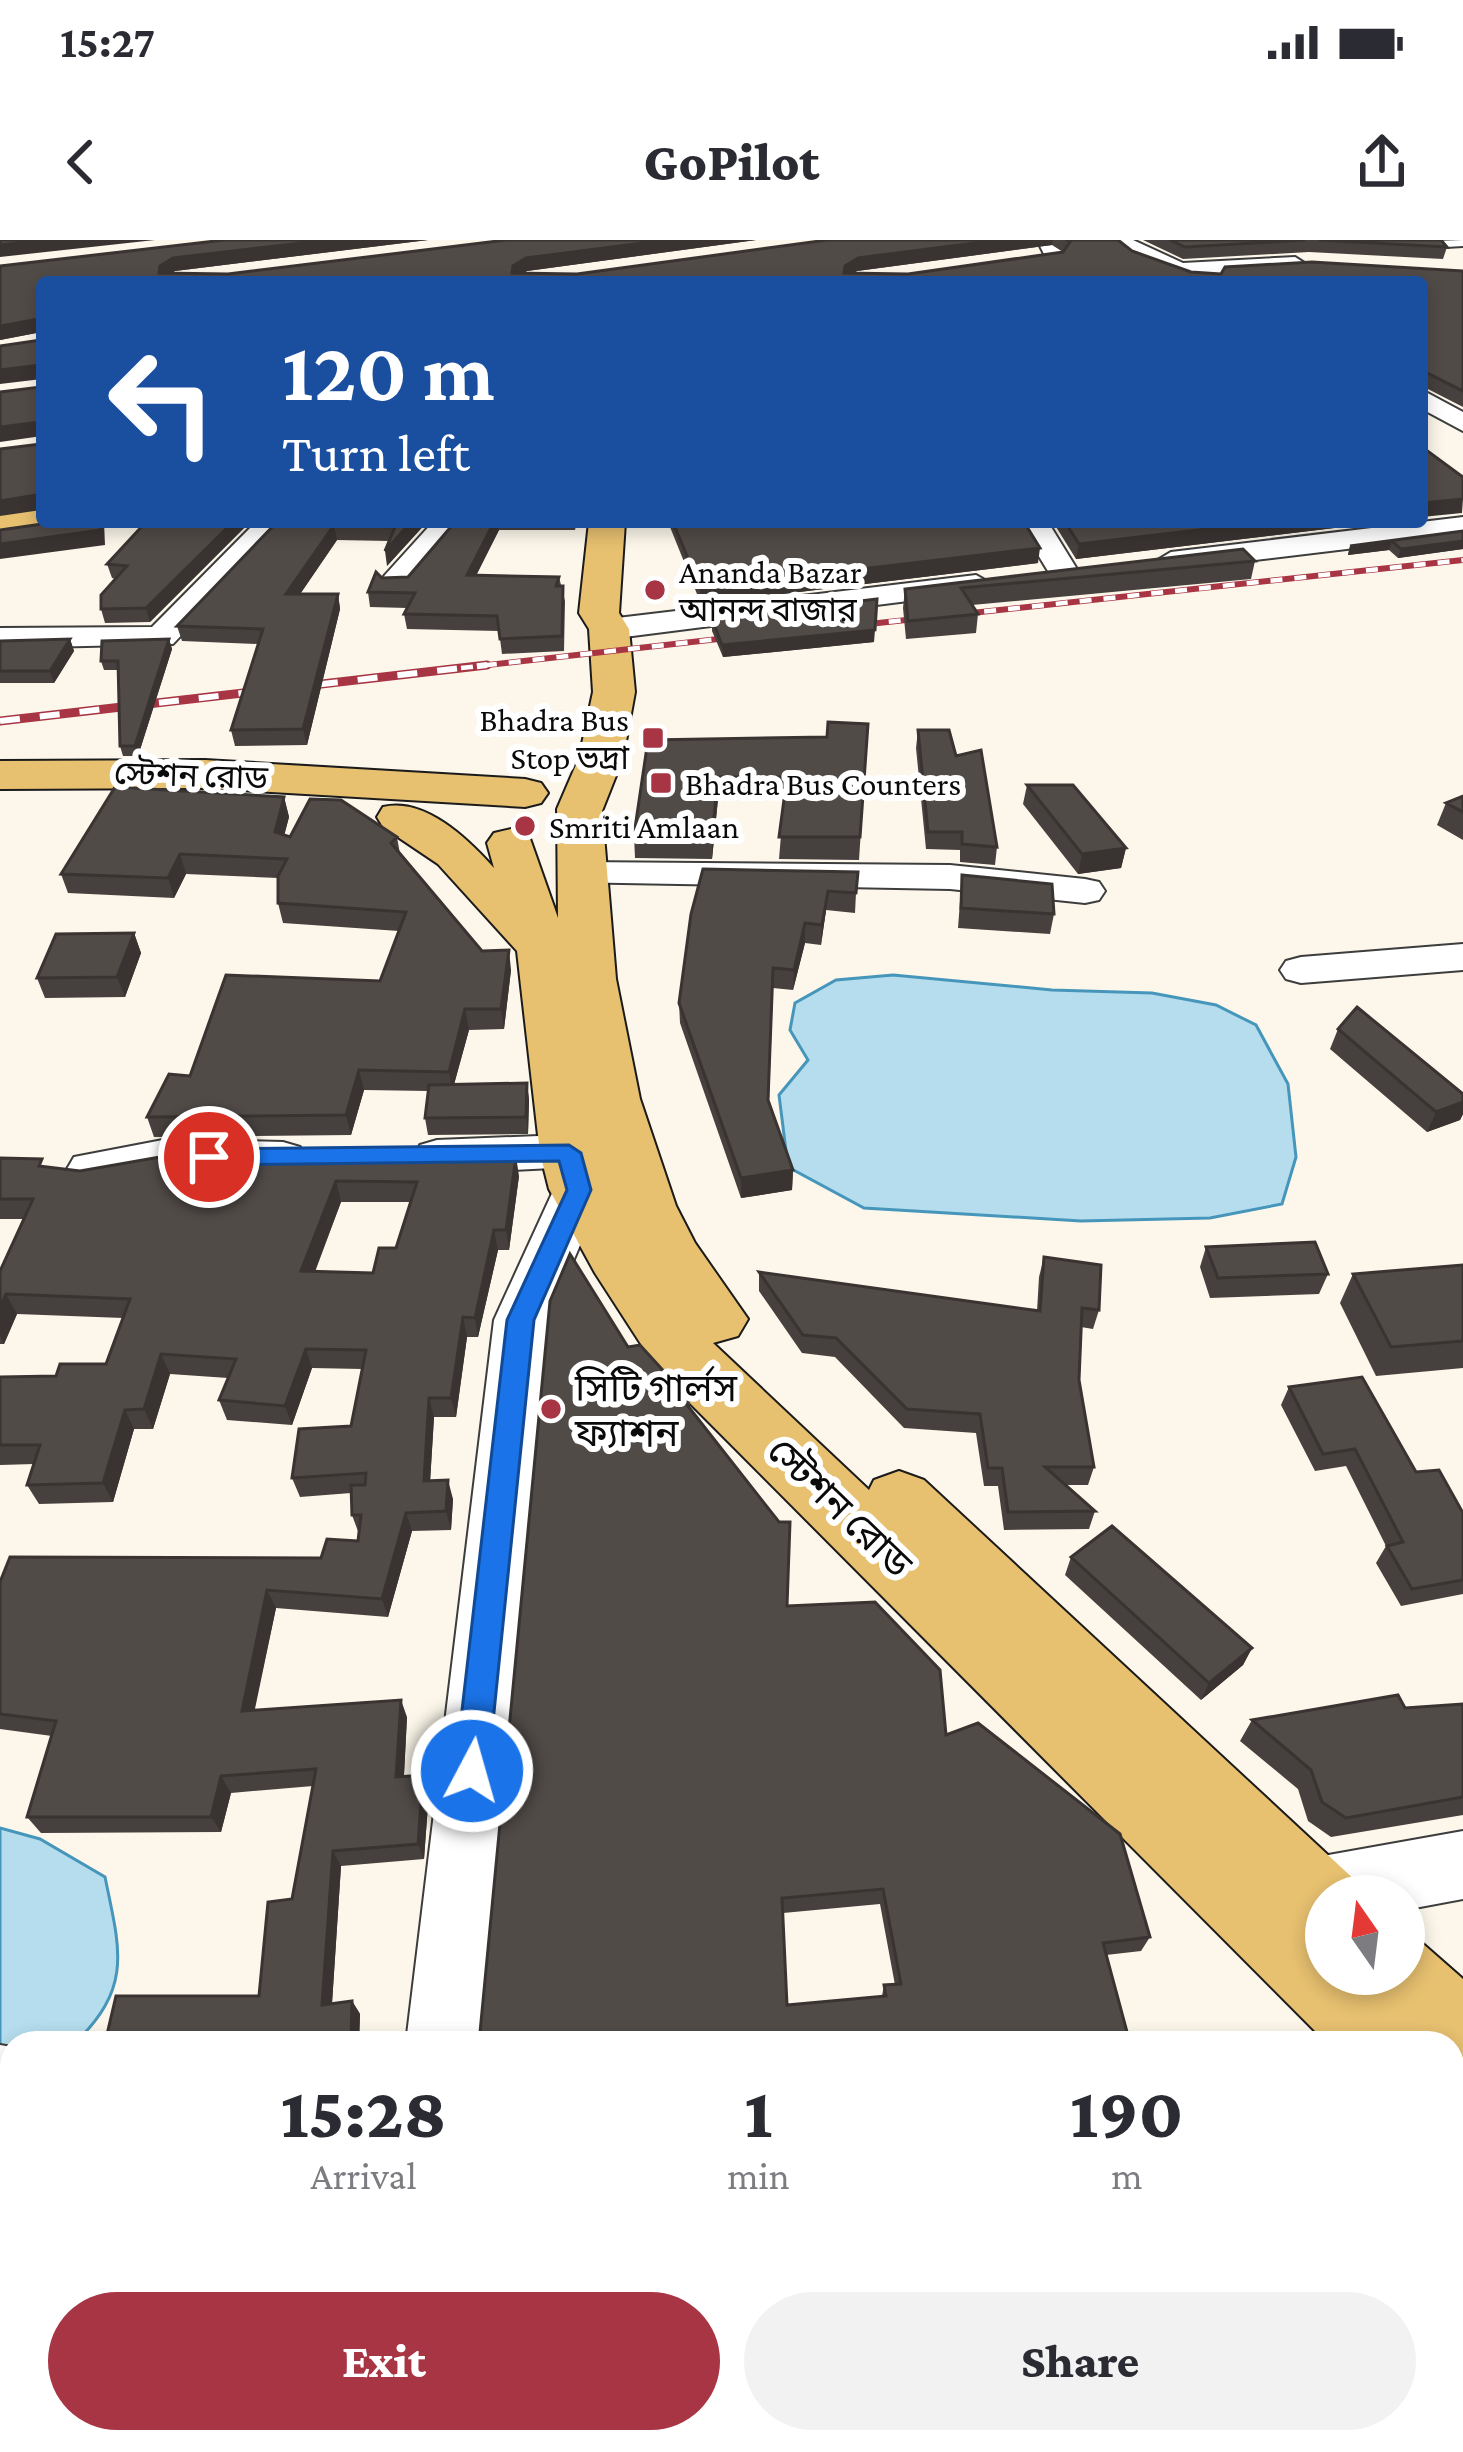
<!DOCTYPE html>
<meta charset="utf-8">
<style>
:root{--surface:#fff;--page:#f2f2f3;--text:#2b2b33;--muted:#7c7c81;--accent:#a83544}
body{margin:0;font-family:"Crimson Pro","Noto Sans Bengali",serif;background:var(--page);color:var(--text);height:100vh;display:flex;flex-direction:column;font-size:45px;white-space:nowrap}
*{box-sizing:border-box;margin:0}
p{font-size:39px;color:var(--muted)}
.icon{flex:none;width:66px;height:66px;fill:none;stroke:currentColor;stroke-width:2;stroke-linecap:round;stroke-linejoin:round}
.map{position:relative;flex:1;overflow:hidden}
.drawer{position:absolute;left:0px;top:1791px;width:1464px;height:423px;display:flex;flex-direction:column;background:var(--surface);border-radius:36px 36px 0 0;box-shadow:0 6px 18px #0003}
.drawer>*{flex:none}
.guide{position:absolute;left:36px;top:36px;width:1392px;height:252px;border-radius:12px;box-shadow:0 6px 18px #0003;background:#1a4fa0;color:#fff;overflow:hidden}
.needle{width:78px;rotate:346deg}
.buttons{position:absolute;left:1305px;top:1635px;display:grid;gap:24px}
.buttons a{display:grid;place-items:center;width:120px;height:120px;border-radius:50%;background:var(--surface);box-shadow:0 6px 18px #0003;font-size:60px}
.pin{position:absolute;display:grid;place-items:center;width:102px;height:102px;color:#fff;margin:-51px;border:6px solid #fff;border-radius:50%;box-shadow:0 3px 12px #0007}
.me{position:absolute;width:132px;margin:-66px;rotate:6deg;stroke-linejoin:round;filter:drop-shadow(0 0 9px #0008)}
.turn{display:flex;align-items:center;gap:42px;height:252px;padding:0 48px;font-size:54px}
.turn .icon{width:156px;height:156px;stroke-width:2.5}
.turn b{display:block;font-size:84px;line-height:102px}
.eta{display:flex;justify-content:space-evenly;align-items:center;height:204px;text-align:center}
.eta b{font-size:72px;font-weight:800;line-height:84px}
.action{display:flex;gap:24px;margin-top:auto;padding:24px 48px}
.action a{flex:1;height:138px;border-radius:72px;background:var(--accent);color:#fff;font-size:48px;font-weight:800;line-height:138px;text-align:center}
.action a+a{background:var(--page);color:var(--text)}
.status{display:flex;justify-content:space-between;align-items:center;height:84px;padding:0 60px;background:var(--surface);direction:ltr}
.status svg{height:33px;fill:currentColor}
header{display:flex;justify-content:space-between;align-items:center;height:156px;padding:0 48px;background:var(--surface);font-size:54px;font-weight:800}
.map>svg:first-child{display:block}
.water{fill:#b5dded;stroke:#4696bb;stroke-width:3}
.lines{fill:none;stroke-linecap:round;stroke-linejoin:round}
.minor-casing{stroke:#3d3d3d;stroke-width:4}
.major-casing{stroke:#1b1b1b;stroke-width:4}
.minor{fill:#fff;fill-rule:evenodd}
.major{fill:#e7c070;fill-rule:evenodd}
.rail-far1-casing{stroke:#a83544;stroke-width:6}
.rail-casing{stroke:#a83544;stroke-width:9}
.rail-far1{stroke:#fff;stroke-width:4.5;stroke-dasharray:12;stroke-linecap:butt}
.rail{stroke:#fff;stroke-width:6;stroke-dasharray:20;stroke-linecap:butt}
.wall{fill:#46403e;fill-rule:evenodd}
.shaded-wall{fill:#393432}
.building{fill:#514b48;stroke:#393432;stroke-width:3;fill-rule:evenodd}
.route{fill:#1a73e8;stroke:#114b97;stroke-width:3}
.poi-dot{fill:#a83544;stroke:#fff;stroke-width:4.5}
.labels{text-anchor:middle;dominant-baseline:central;stroke-width:12;stroke-linejoin:round;paint-order:stroke}
.far-poi-label{font-size:33px;fill:#0a0a0a;stroke:#fff;text-anchor:start}
.far-street-label{font-size:33px;fill:#0a0a0a;stroke:#fff}
.poi-label{font-size:39px;fill:#0a0a0a;stroke:#fff;text-anchor:start}
.street-label{font-size:39px;fill:#0a0a0a;stroke:#fff}
</style>
<div class="status"><b>15:27</b><svg viewBox="0 0 49 12"><path d="M0 12V9h3v3zM5 12V6h3v6zM10 12V3h3v9zM15 12V0h3v12zM26 1h20v11H26zM47 4h2v5h-2z"/></svg></div>
<header><svg class="icon" aria-label="back" viewBox="0 0 24 24"><path d="M15 5l-7 7 7 7"/></svg>GoPilot<svg class="icon" aria-label="share" viewBox="0 0 24 24"><path d="M12 15V3M7 8l5-5 5 5M5 13v7h14v-7"/></svg></header>
<div class="map">
<svg width="1463" height="2212" viewBox="0 0 1463 2212">
<rect width="100%" height="100%" fill="#fcf7ea"/>
<path class="water" d="M893,735l159,15 100,3 64,12 40,20 32,59 8,73 -14,47 -72,14 -129,3 -217,-13 -76,-41 -9,-72 29,-35 -18,-30 5,-27 41,-23z
M0,1588l40,11 65,38c15,73 28,110 -30,166h-63v14l-12,-1z"/>
<g class="lines">
<defs>
<path id="minor" d="M1037,0h22l21,42h-22z
M1109,0h24l50,23 112,-6 11,7 -11,7 -87,4 -2,7c-31,1 -77,-19 -97,-42z
M1463,0v6l-17,1 -11,-6z
M1422,150l41,22v19l-41,-22z
M1463,277v18l-292,35 -15,-9 15,-9z
M256,282h32l-115,122 -173,4v-20l152,-1z
M433,282h31l-57,67h-22l-5,-7 5,-7z
M1018,282h30l32,52 -4,7h-22z
M976,335l16,9 -5,7 -378,48 -16,-10 16,-10z
M579,622l371,3 135,14 14,3 6,9 -6,9 -14,3 -135,-14 -385,-7 -6,-8 6,-8z
M1463,704v26l-162,13 -15,-4 -6,-9 6,-9 15,-4z
M612,893l17,4 7,12 -7,12 -17,4 -175,9 -17,-5 -7,-12 7,-12 17,-5z
M168,899l115,3 17,5 7,12 -7,12 -17,5 -115,-3 -77,13 -17,-5 -7,-12 7,-12z
M579,932l17,5 8,12 -56,131 -68,723h-74l88,-723 60,-131 8,-12z
M1463,1591v68l-59,11v-14h-78v29l-20,4 -25,-10 -10,-25 10,-25 25,-10z
M0,1805l12,2v76l-12,-2z
M375,2202h86v10h-86z"/>
<path id="major" d="M42,266v16l13,3 -55,9v-22z
M589,282h36l-6,91 10,16 6,63 -12,66 -21,53 14,168 24,120 36,107 19,37 53,76 -10,17 -25,7 156,147 5,-10 25,-9 25,9 433,402 5,14h-36v78h78v-39l18,8 41,36v181l-11,-5v-112h-125l-668,-671 -64,-99 -46,-84 -9,-36 -23,-202 -79,-87 -55,-37 -6,-10 6,-10c42,-10 85,32 111,61l-7,-25 7,-10 17,-4 17,4 30,85 -1,-109 22,-51 14,-66 -4,-63 -10,-16z
M205,520l320,19 16,4 7,10 -7,10 -16,4 -320,-19 -205,1v-28z"/>
</defs>
<use href="#minor" class="minor-casing"/>
<use href="#major" class="major-casing"/>
<use href="#minor" class="minor"/>
<use href="#major" class="major"/>
<defs>
<path id="rail-far1" d="M841,387l622,-67
M461,428l284,-32"/>
<path id="rail" d="M0,481l487,-56"/>
</defs>
<use href="#rail-far1" class="rail-far1-casing"/>
<use href="#rail" class="rail-casing"/>
<use href="#rail-far1" class="rail-far1"/>
<use href="#rail" class="rail"/>
</g>
<path class="wall" d="M224,0h204l-253,31 -3,2 56,1 278,-34h250l-229,31 -3,2 53,1 250,-34h291l14,11 59,21 30,2 242,-3v136l-41,-21v-104l-1380,50 -42,8v-74zM1052,5l11,7 -155,22 -54,-1 3,-2z
M1143,0h298l6,7 -4,12 -134,-7 -126,7z
M277,282h150l-40,44 2,-25 -52,-1 -37,54h38l2,15 -33,136 -72,1 -4,-16 27,-86 -76,-3 -5,-15z
M455,282h122l-2,8h-76l-23,45 83,2 6,24 -1,50 -62,3 -3,-23 -92,-2 -3,-15 3,-6 -37,-1 -2,-15 14,-14 26,-1z
M668,282h356l14,41 -337,41z
M1053,282h331l-308,37z
M247,285l-97,97 -45,1 -4,-14 15,-30 -4,-1 -5,-14z
M1463,291v18l-65,9 -9,-8 -41,5 2,-9z
M1255,321l-4,18 -279,26 6,9 -2,19 -70,6 -3,-31 2,-19z
M712,379l162,23 -151,15 -11,-26z
M70,399l4,12 -20,32h-54v-42z
M169,399l3,10 -34,107h-15l-3,-10 -2,-76h-14l-3,-9z
M868,484l-9,136 -80,-1 5,-60h-66l-6,60 -77,-1 -1,-23 14,-95 179,-3z
M918,490l38,26 41,91 -2,18 -35,-3v-12l-34,-1 -10,-101z
M1027,545l99,63 -5,20 -43,6 -55,-70z
M1463,556v44l-26,-15 9,-22z
M284,557l5,20 -5,18 6,2h107l3,17 82,97 29,19 -7,59 -35,1 -15,54 73,-1 2,17 -1,34 -100,1 -3,-17 3,-27 -64,-1 -13,45 -197,2 -7,-20 43,-41 190,-95 19,-50 -116,-8 -5,-20v-25l-92,-4 -12,24 -106,-5 -7,-19z
M703,629l153,24 -1,20 -29,-3 -5,35 -16,-2 -12,47 -20,-2 -4,113 24,69 -1,20 -51,8 -61,-175 -1,-20z
M962,635l92,39 -4,20 -92,-6z
M134,693l7,20 -16,44 -80,1 -8,-20z
M1338,789l125,65v20l-3,6 -33,12 -97,-83z
M0,918l46,9 34,4 439,5 -10,74h-11l-20,87h-11l-11,80h-22l-4,64 23,18 -2,31 -39,1 -24,86 -112,-9 -22,102 153,7 -3,59 19,-1 6,16 -5,68 -83,7 -9,138 20,-3 8,13 -1,29h-254l154,-47 33,-97 21,-113 -82,7 -10,39 -180,1 -14,-16 25,-81 -52,-7v-147l321,-24 37,-17 1,-7 -7,-19 -1,-22 -51,4 -8,-19 59,-52 11,-57 -50,-1 -20,57 -65,-5 -8,-20 9,-22 -58,-4 -17,55h-19l-21,73 -74,2 -12,-19 7,-21 -34,1v-88l56,-1 50,-12 17,-46 -106,-4 -13,30h-4v-73l24,-52h-24zM341,962h70l-15,46 -23,25 -58,-1z
M1206,1007l122,27 -9,20 -109,4 -10,-31z
M1044,1017l55,53 -6,19 -12,-2 -2,53 15,87 -6,18h-22l29,26 -6,18 -85,1 -6,-44h-14l-8,-53 -72,-5 -69,-71 -33,-4 -43,-62v-19l278,39 2,-34z
M1463,1025v103l-87,8 -36,-73 13,-29z
M628,1107l62,53v8l97,198 159,129 204,202 -9,14 -35,4 24,88h-651zM880,1664l15,81h-11l-2,11 -95,9 -4,-92z
M1289,1147l127,85 47,41v81l-62,12 -25,-43 10,-17 -40,-80 -31,5 -34,-66z
M1071,1317l181,91 -9,17 -42,35 -136,-125z
M1463,1464v111l-132,22 -23,-16 -10,-32 -58,-48 12,-21z"/>
<path class="shaded-wall" d="M45,0h110l-155,17v-12z
M327,0h101l-253,31 -12,7 -4,-5 1,-7 13,-8z
M666,0h90l-229,31 -12,7 -3,-5 1,-7 13,-8z
M998,0h55l-1,5 -195,26 -12,7v-12l13,-8z
M38,79l3,13 -41,8v-14z
M41,125l1,14 -42,5v-14z
M41,182l1,14 -42,6v-15z
M37,255l4,15 -41,6v-15z
M1463,259l-1,14 -40,4v-14z
M100,282h4l1,23 -105,14v-15z
M233,282h14v3l-97,97 -4,-14z
M411,282h16l-40,44 -2,-15z
M494,282h4l1,8 -30,60 -2,-15z
M1266,282h118l-308,37 3,-15z
M334,285l3,15 -47,69 -4,-15z
M1392,301l-3,9 -41,5 2,-9z
M1463,301v8l-65,9 3,-9z
M1040,308l-2,15 -337,41 -1,-16z
M338,354l2,15 -33,136 -4,-16z
M875,390l-1,12 -151,15 -1,-12z
M70,399l4,12 -20,32 -4,-12z
M169,399l3,10 -34,107 -3,-10z
M718,537v22l-6,60v-23z
M284,557l5,20 -9,35 -5,-20z
M1126,608l-5,20 -43,6 4,-20z
M180,614l6,20 -12,24 -6,-20z
M828,651l-2,19 -5,35 1,-20z
M805,683v20l-12,47 1,-20z
M134,693l7,20 -16,44 -8,-20z
M509,710l2,20 -7,59 -3,-20z
M465,769l4,21 -17,62 -3,-20z
M359,830l5,20 -13,45 -5,-20z
M527,843l2,17 -1,34 -2,-17z
M1463,862v12l-3,6 -33,12 9,-20z
M516,916l3,20 -10,74 -3,-20z
M793,930l-1,20 -51,8v-20z
M336,941l5,21 -34,89 -6,-20z
M494,990l4,20 -20,87 -3,-19z
M6,1054l11,20 -13,30 -4,-8v-28z
M463,1077l4,20 -11,80 -5,-19z
M306,1109l6,19 -20,57 -7,-19z
M161,1114l9,20 -17,55 -9,-20z
M429,1158l5,19 -5,83 -5,-19z
M125,1170l9,19 -21,73 -10,-19z
M448,1240l5,19 -2,31 -5,-19z
M406,1273l6,18 -24,86 -6,-18z
M267,1350l9,18 -25,120 -9,-17z
M1252,1408l-9,17 -42,35 8,-17z
M401,1460l6,17 -4,76 -7,-16z
M423,1535l6,16 -5,68 -6,-15z
M221,1536l10,17 -10,39 -10,-15z
M333,1611l8,15 -10,152 -9,-13z
M352,1761l8,13 -1,29h-8z
M139,2202h17l-2,10h-17z"/>
<path class="building" d="M0,0h45l-45,5z
M224,0h103l-154,18 -13,8 -1,7 69,1 278,-34h160l-140,18 -13,8 -1,7 65,1 250,-34h171l-140,18 -13,8 -1,7 64,1 155,-22 7,-10 -3,-2h51l14,11 59,21 30,2 4,-7 87,-5 151,9v120l-38,-19 -3,14v-104h-1380v41l-4,-4 -38,7v-60z
M1170,0h135l-120,7z
M1319,0h122l6,7z
M42,92v171l-5,-8 -37,6v-52l41,-5v-22l-41,5v-35l41,-5v-22l-41,5v-24l41,-6z
M1422,207l41,30v22l-41,4z
M56,282h44l1,8 -101,14v-14z
M146,282h87l-87,86 -45,1v-14l26,-29 -20,-2z
M277,282h134l-26,29 10,-24 -61,-2 -48,69h52l-35,135 -72,1 32,-101 -86,-3z
M455,282h39l-27,53 92,2 -3,9h7l-1,50 -62,3 -3,-23 -93,-2 11,-21 -47,-1 8,-20 6,6 26,-1z
M673,282h351l16,26 -340,40z
M1065,282h201l-187,22z
M1463,291v10l-62,8 -9,-8 -42,5z
M1243,309l12,12 -294,27 17,26 -70,7 -3,-32z
M877,359l-2,31 -153,15 -10,-26z
M70,399l-20,32h-50v-30z
M169,399l-34,107h-15l-2,-85h-17l1,-20z
M828,482l40,2 -8,113h-81l8,-60h-69l-6,59 -78,-1 14,-95 179,-3z
M918,490h31l7,26 25,-6 16,97 -35,-3v-12h-34z
M1027,545h46l53,63 -44,6z
M115,547l169,10 -9,35 15,5 20,-38 31,1 56,37 -6,6 91,108 27,-1 -8,59h-36l-16,63 -90,-2 -13,45 -199,2 22,-43 21,2 36,-101 154,6 26,-69 -128,-9v-27l9,-17 -107,-5 -12,24 -107,-4z
M1463,556v16l-17,-9z
M703,629l155,3 -2,21 -28,-2 -6,34 -17,-2 -11,47 -21,-2 -5,132 25,70 -52,8 -62,-175 12,-89z
M962,635l90,9 2,30 -93,-6z
M134,693l-17,44 -80,1 19,-44z
M1357,767l106,87v8l-27,10 -98,-83z
M527,843l-1,34 -101,1 4,-33z
M516,916l-10,74h-12l-19,88 -12,-1 -12,81h-22l-5,83 24,-1 -2,31 -40,2 -24,86 -115,-9 -25,121 159,-11 -5,77 27,-2 -5,69 -85,7 -11,154 30,-4 -1,42h-246l11,-47h143l9,-94 24,-3 24,-130 -95,7 -10,41h-184l29,-96 -56,-7v-132l10,-25 311,1 6,-19 31,2 3,-26h-9l-1,-30h14l1,-12 -74,5 7,-49 52,-3 15,-76 -60,-1 -21,57 -66,-6 17,-41 -75,-5 -17,55 -19,1 -22,73 -76,2 13,-40h-40v-68l56,-1 4,-12h46l24,-65 -124,-5 -6,14v-37l33,-72h-33v-41l42,1 -3,7 41,5 80,-14zM336,941l81,1 -21,66h-17l-6,25 -72,-2z
M1315,1002l13,32 -110,4 -12,-31z
M570,1014l58,93 12,-2 50,55 -6,1 95,121h11l-3,84 88,-4 65,68 6,65 32,-12 142,111 30,103 -47,6 27,100h-651l71,-742zM883,1649l18,95 -17,1 2,11 -99,9 -5,-107z
M1044,1017l57,8 -2,45 -17,-2 -3,72 15,87h-49l50,44 -87,1 -6,-44h-14l-8,-54 -73,-5 -71,-71 -33,-3 -44,-63 281,39z
M1463,1025v76l-72,6 -38,-73z
M1362,1137l54,95 23,-2 24,43v67l-51,9 -25,-43 16,-4 -48,-93 -32,5 -34,-67z
M1112,1286l140,122 -43,35 -138,-126z
M1398,1455l7,13 58,-4v93l-117,21 -24,-16 -11,-32 -59,-50z
M0,1894h12v308h127l-2,10h-137v-220h6l-1,-20h-5z
M1452,2026l11,28v71l-11,2z"/>
<path class="route" d="M569,905l12,8 10,37 -57,130 -46,451 -4,11 -12,5 -12,-5 -5,-11 52,-451 60,-130 -8,-29 -350,4 -12,-8 12,-8z"/>
<g class="poi-dot">
<circle cx="655" cy="350" r="12"/>
<rect x="641" y="486" width="24" height="24" rx="6"/>
<rect x="649" y="531" width="24" height="24" rx="6"/>
<circle cx="525" cy="586" r="12"/>
<circle cx="551" cy="1169" r="12"/>
</g>
<g class="labels">
<g class="far-poi-label">
<text x="679" y="331">Ananda Bazar<tspan x="679" dy="38">আনন্দ বাজার</tspan></text>
<text x="629" y="479" text-anchor="end">Bhadra Bus<tspan x="629" dy="38">Stop ভদ্রা</tspan></text>
<text x="685" y="543">Bhadra Bus Counters</text>
<text x="549" y="586">Smriti Amlaan</text>
</g>
<g class="far-street-label">
<text transform="translate(191 535) rotate(2)">স্টেশন রোড</text>
</g>
<g class="poi-label">
<text x="575" y="1147">সিটি গার্লস<tspan x="575" dy="45">ফ্যাশন</tspan></text>
</g>
<g class="street-label">
<text transform="translate(840 1267) rotate(44)">স্টেশন রোড</text>
</g>
</g>
</svg>
<div class="buttons">
<a><svg class="needle" viewBox="-14 -14 28 28"><path d="M0-13l5 13h-10z" fill="#e53935"/><path d="M0 13l5-13h-10z" fill="#7c7c81"/></svg></a>
</div>
<div class="pin" style="left:209px;top:917px;background:#d93025"><svg class="icon" aria-label="arrive" viewBox="0 0 24 24"><path d="M6 21V4h12l-3 4 3 4H6"/></svg></div>
<svg class="me" style="left:472px;top:1531px" viewBox="-20 -20 40 40"><circle r="17" fill="#1a73e8" stroke="#fff" stroke-width="3"/><path d="M0-11L8 9 0 5-8 9z" fill="#fff"/></svg>
<div class="guide">
<div class="turn"><svg class="icon" aria-label="left" viewBox="0 0 24 24"><path d="M17 20v-9H6M10 6l-5 5 5 5"/></svg><div><b>120 m</b>Turn left</div></div>
</div>
<section class="drawer">
<div class="eta">
<div><b>15:28</b><p>Arrival</p></div>
<div><b>1</b><p>min</p></div>
<div><b>190</b><p>m</p></div>
</div>
<div class="action"><a>Exit</a><a>Share</a></div>
</section>
</div>
